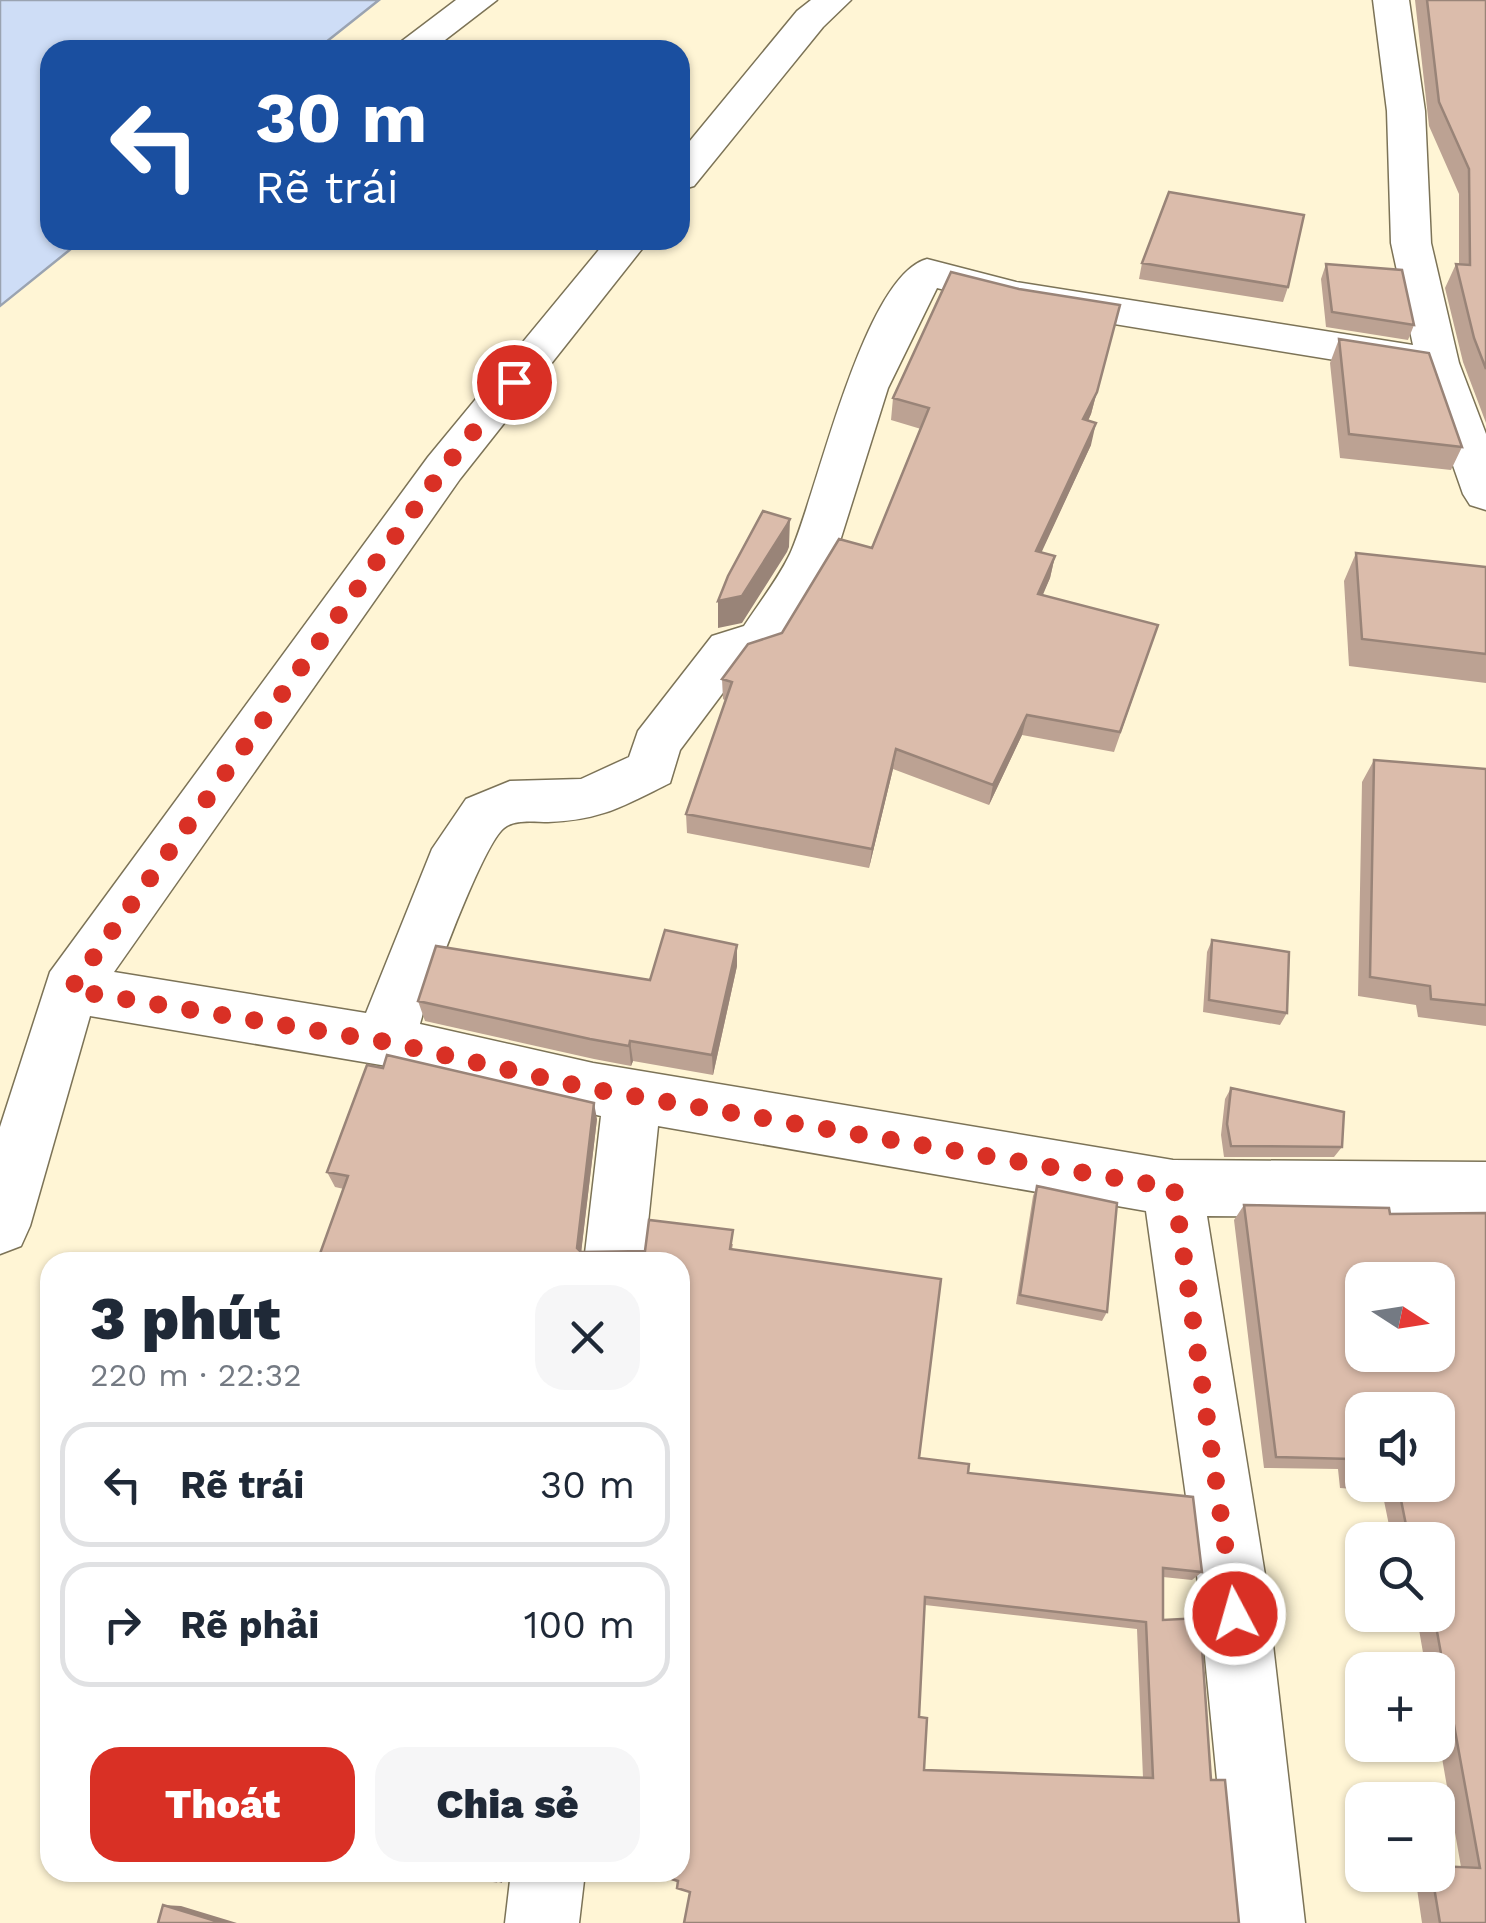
<!DOCTYPE html>
<html lang="vi">
<meta charset="utf-8">
<style>
:root{--surface:#fff;--page:#f6f6f7;--text:#1f2937;--muted:#747a83;--line:#e0e1e3;--accent:#d93025}
body{margin:0;font-family:"Work Sans",sans-serif;background:var(--page);color:var(--text);height:100vh;display:flex;flex-direction:column;font-size:38px;white-space:nowrap}
*{box-sizing:border-box;margin:0}
p{font-size:32px;color:var(--muted)}
.icon{flex:none;width:55px;height:55px;fill:none;stroke:currentColor;stroke-width:2;stroke-linecap:round;stroke-linejoin:round}
.map{position:relative;flex:1;overflow:hidden}
.sheet{position:absolute;left:40px;top:1252px;width:650px;height:630px;display:flex;flex-direction:column;background:var(--surface);border-radius:30px;box-shadow:0 2px 8px #0004}
.sheet>*{flex:none}
.banner{position:absolute;left:40px;top:40px;width:650px;height:210px;border-radius:30px;box-shadow:0 2px 8px #0004;background:#1a4fa0;color:#fff;overflow:hidden}
.needle{width:65px;rotate:102deg}
.tools{position:absolute;left:1345px;top:1262px;display:grid;gap:20px}
.tools a{display:grid;place-items:center;width:110px;height:110px;border-radius:20px;background:var(--surface);box-shadow:0 2px 8px #0004;font-size:50px}
.pin{position:absolute;display:grid;place-items:center;width:85px;height:85px;color:#fff;margin:-42px;border:5px solid #fff;border-radius:50%;box-shadow:0 2px 10px #0007}
.me{position:absolute;width:110px;margin:-55px;rotate:354deg;stroke-linejoin:round;filter:drop-shadow(0 0 8px #0008)}
.turn{display:flex;align-items:center;gap:35px;height:210px;padding:0 50px;font-size:45px}
.turn .icon{width:130px;height:130px;stroke-width:2.5}
.turn b{display:block;font-size:70px;line-height:85px}
.round{display:grid;place-items:center;flex:none;width:105px;height:105px;border-radius:30px;background:var(--page)}
.overview{display:flex;align-items:center;justify-content:space-between;height:170px;padding:0 50px}
h1{font-size:60px;font-weight:800;line-height:75px}
.cta{display:flex;gap:20px;margin-top:auto;padding:20px 50px}
.cta a{flex:1;height:115px;border-radius:30px;background:var(--accent);color:#fff;font-size:40px;font-weight:800;line-height:115px;text-align:center}
.cta a+a{background:var(--page);color:var(--text)}
ul{padding:0;list-style:none}
li{display:flex;align-items:center;gap:30px;height:125px;margin:0 20px 15px;padding:0 30px;border:5px solid var(--line);border-radius:30px}
li div{flex:1}
li b{display:block;font-size:38px}
li em{font-style:normal}
.map>svg:first-child{display:block}
.water{fill:#ceddf6;stroke:#9aa3b1;stroke-width:2.5}
.lines{fill:none;stroke-linecap:round;stroke-linejoin:round}
.street-casing{stroke:#7c7357;stroke-width:3}
.street{fill:#fff;fill-rule:evenodd}
.wall{fill:#bca293;fill-rule:evenodd}
.shaded-wall{fill:#998478}
.building{fill:#dbbcab;stroke:#998478;stroke-width:2.5;fill-rule:evenodd}
.route{stroke:#d93025;stroke-width:18;stroke-dasharray:0 32.4}
</style>
<div class="map">
<svg width="1486" height="1923" viewBox="0 0 1486 1923">
<rect width="100%" height="100%" fill="#fff5d5"/>
<path class="water" d="M0,0h379l-63,50h-266v190h32l-82,66z"/>
<g class="lines">
<defs>
<path id="street" d="M456,0h41l-65,50h-42z
M811,0h40l-28,27 -129,159 -14,4v-37l117,-142z
M1373,0h36l16,111 6,132 28,120 27,71v76l-16,-5 -7,-11 -42,-120 -405,-66 -79,-20 -49,100 -53,169 -57,95 -32,10 -66,88 -10,33c-47,23 -68,37 -122,39 -14,0 -33,-3 -44,6 -21,16 -76,164 -84,196l173,39 580,97 313,2v56l-279,-2 58,359 40,348h-74l-34,-348 -51,-364 -488,-85 -14,136h-60l17,-146 -214,-50 -297,-50 -60,210 -9,20 -21,8v-127l50,-155 378,-515 179,-217h42l-189,239 -346,493 252,41 66,-164 34,-50 44,-18 71,-2 48,-22 9,-26 74,-95 32,-10c15,-23 34,-47 46,-72 27,-59 73,-278 137,-295l89,23 397,63 -22,-102 -4,-132z
M511,1872h74l-6,51h-74z"/>
</defs>
<use href="#street" class="street-casing"/>
<use href="#street" class="street"/>
</g>
<path class="wall" d="M1415,0h71v423l-23,-61 -18,-74 11,-24h3v-70l-30,-68z
M1142,263l146,24 -5,15 -144,-23z
M1326,264l88,61 -6,15 -82,-13 -5,-48z
M1019,289l101,16 -29,109 -3,7 3,24 -50,107 14,4 -5,22 -8,17 109,51 -37,106 -92,-17 -33,70 -96,-36 -24,99 -182,-35 -1,-19 40,-113 -3,-2 -1,-20 60,-46 90,-85 49,-119 -30,-9 2,-22z
M1339,339l123,108 -11,23 -111,-12 -10,-95z
M1356,553l130,14v116l-137,-17 -5,-85z
M1374,760l112,9v257l-68,-9 -2,-12 -58,-9 4,-214z
M1212,940l75,73 -7,12 -77,-13 4,-60z
M737,966l-24,109 -80,-14 -2,5 -37,-7 -169,-38 -7,-20 232,-21z
M1231,1088l111,59 -8,10h-110l-3,-22 4,-36z
M597,1119l-16,133 64,-1 88,-7 -1,5 187,209 49,15 234,99 -10,8 -29,-3v43l48,160 -521,112 -13,-4 1,-6 -33,-10h35v-610h-363l27,-73 -9,-2 -8,-15zM925,1605l212,24 6,149 -219,-8 -5,-53z
M1037,1186l70,126 -5,9 -86,-17 17,-108z
M1244,1205l146,9 96,-1v710h-64l-7,-48h23l23,-8 -23,-132v-65h-12l-9,-52h-10v-3h31v-75h-46l-10,-49 -42,-3 -2,-19 -74,-1 -30,-248zM1362,1410l76,75h-76z"/>
<path class="shaded-wall" d="M1120,305l-29,109 -13,28 5,-23z
M1096,423l-5,22 -59,128 4,-22z
M790,519l-1,28 -2,5 -45,71 -24,5v-27z
M1055,556l-5,22 -16,38 4,-22z
M1027,715l-5,20 -33,70 4,-20z
M896,749l-3,20 -24,99 3,-19z
M737,945v21l-24,109 -1,-20z
M630,1041l3,20 -2,5 -2,-20z
M594,1103l3,16 -17,143 -3,-14z
M497,1872h6l-1,11 -6,-2z
M163,1905l18,1 56,17h-15z"/>
<path class="building" d="M1427,0h59v369l-12,-31 -18,-74 14,1 -1,-96 -30,-67z
M1169,192l135,23 -16,72 -146,-24z
M1326,264l76,6 12,55 -82,-13z
M951,272l68,17 101,16 -23,87 -14,27 13,4 -60,128 19,5 -17,38 120,31 -38,107 -93,-17 -34,70 -97,-36 -24,100 -186,-35 46,-132 -10,-3 26,-35 34,-11 57,-94 33,9 57,-140 -36,-10z
M1339,339l90,14 33,94 -113,-13z
M763,511l27,8 -3,6 -45,71 -24,5 10,-25z
M1356,553l130,14v87l-124,-15z
M1374,760l112,9v236l-55,-6 -1,-13 -60,-9z
M665,930l72,15 -25,110 -82,-14 -1,5 -39,-7 -172,-38 18,-55 214,34z
M1212,940l77,12 -2,61 -78,-13z
M387,1055l207,48 -17,145 4,4 64,-1 4,-31 84,10 -3,19 211,30 -22,179 50,6 -1,9 225,24 9,75 -39,-4v52l37,-2 11,162h14l14,143h-555l6,-31 -13,-4 1,-7 -30,-9h32v-610h-363l31,-86 -21,-4 40,-107 16,3zM925,1597l221,25 7,156 -229,-8 3,-52 -8,-1z
M1231,1088l113,24 -2,35 -111,-1 -4,-22z
M1037,1186l80,17 -10,109 -87,-17z
M1244,1205l145,3 1,6 96,-1v710h-46l-8,-48h6v-9l42,2 -46,-253h4v-75h-29l-11,-55h40v-75h-76v69l-8,-1 -3,-19 -75,-2zM1362,1280h76v75h-76z
M420,1872h77l-1,9z
M163,1905l59,18h-64z"/>
<g class="lines">
<path class="route" d="M514,382l-70,86 -374,522 317,52 205,47 582,99 61,426"/>
</g>
</svg>
<div class="tools">
<a><svg class="needle" viewBox="-14 -14 28 28"><path d="M0-13l5 13h-10z" fill="#e53935"/><path d="M0 13l5-13h-10z" fill="#747a83"/></svg></a>
<a><svg class="icon" aria-label="sound" viewBox="0 0 24 24"><path d="M4 9h4l5-4v14l-5-4H4zM17 9q2 3 0 6"/></svg></a>
<a><svg class="icon" aria-label="search" viewBox="0 0 24 24"><circle cx="10" cy="10" r="6"/><path d="M15 15l6 6"/></svg></a>
<a>+</a>
<a>−</a>
</div>
<div class="pin" style="left:514px;top:382px;background:#d93025"><svg class="icon" aria-label="arrive" viewBox="0 0 24 24"><path d="M6 21V4h12l-3 4 3 4H6"/></svg></div>
<svg class="me" style="left:1235px;top:1614px" viewBox="-20 -20 40 40"><circle r="17" fill="#d93025" stroke="#fff" stroke-width="3"/><path d="M0-11L8 9 0 5-8 9z" fill="#fff"/></svg>
<div class="banner">
<div class="turn"><svg class="icon" aria-label="left" viewBox="0 0 24 24"><path d="M17 20v-9H6M10 6l-5 5 5 5"/></svg><div><b>30 m</b>Rẽ trái</div></div>
</div>
<section class="sheet">
<div class="overview"><div><h1>3 phút</h1><p>220 m · 22:32</p></div><a class="round"><svg class="icon" aria-label="close" viewBox="0 0 24 24"><path d="M6 6l12 12M18 6L6 18"/></svg></a></div>
<ul>
<li><svg class="icon" aria-label="left" viewBox="0 0 24 24"><path d="M17 20v-9H6M10 6l-5 5 5 5"/></svg><div><b>Rẽ trái</b></div><em>30 m</em></li>
<li><svg class="icon" aria-label="right" viewBox="0 0 24 24"><path d="M7 20v-9h11M14 6l5 5-5 5"/></svg><div><b>Rẽ phải</b></div><em>100 m</em></li>
</ul>
<div class="cta"><a>Thoát</a><a>Chia sẻ</a></div>
</section>
</div>
